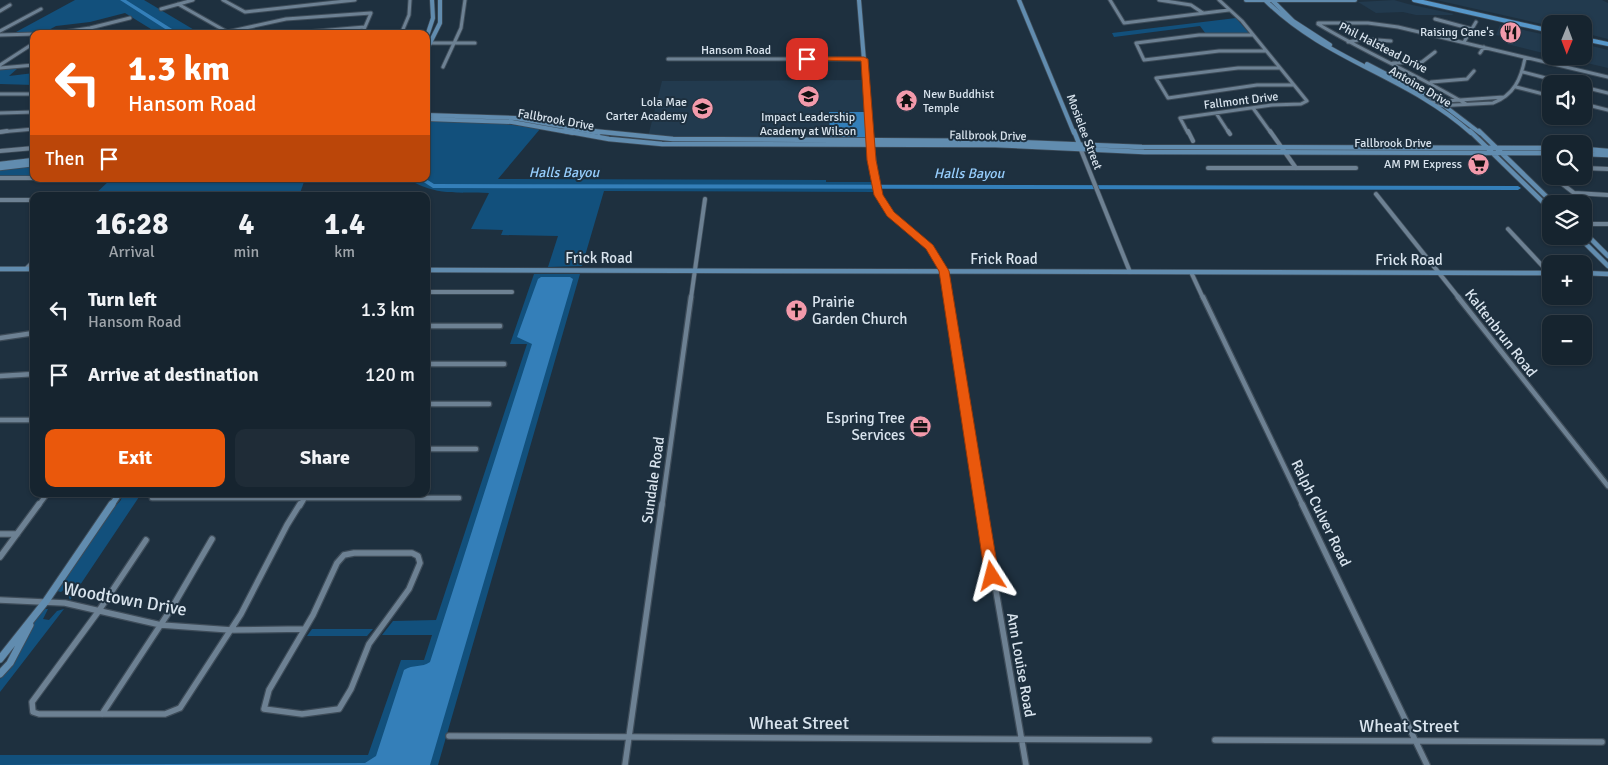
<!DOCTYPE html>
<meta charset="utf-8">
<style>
:root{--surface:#16242f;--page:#1f2c37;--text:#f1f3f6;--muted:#9ea4aa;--line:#35414b;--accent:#ea580c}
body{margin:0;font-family:Signika,sans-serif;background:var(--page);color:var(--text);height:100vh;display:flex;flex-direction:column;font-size:19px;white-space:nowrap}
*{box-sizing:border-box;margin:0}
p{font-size:16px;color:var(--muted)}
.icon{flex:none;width:28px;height:28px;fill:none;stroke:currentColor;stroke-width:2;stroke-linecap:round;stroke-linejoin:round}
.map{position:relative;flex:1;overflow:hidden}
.panel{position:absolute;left:30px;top:192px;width:400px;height:305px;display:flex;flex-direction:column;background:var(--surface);border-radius:10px;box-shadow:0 1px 4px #0004,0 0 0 1px var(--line)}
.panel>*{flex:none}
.guide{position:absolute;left:30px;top:30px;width:400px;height:152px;border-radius:10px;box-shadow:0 1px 4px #0004,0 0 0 1px var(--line);background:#ea580c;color:#fff;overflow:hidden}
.needle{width:32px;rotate:181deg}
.controls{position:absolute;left:1542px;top:15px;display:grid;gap:10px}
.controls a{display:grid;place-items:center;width:50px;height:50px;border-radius:10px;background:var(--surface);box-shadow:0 1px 4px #0004,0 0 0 1px var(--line);font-size:25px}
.pin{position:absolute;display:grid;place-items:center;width:42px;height:42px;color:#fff;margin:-21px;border-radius:10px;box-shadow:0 2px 8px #0006}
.me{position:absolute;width:55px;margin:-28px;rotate:351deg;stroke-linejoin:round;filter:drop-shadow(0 0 4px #0008)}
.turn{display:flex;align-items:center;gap:18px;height:105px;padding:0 15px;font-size:22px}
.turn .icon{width:65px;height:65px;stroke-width:2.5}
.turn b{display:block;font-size:35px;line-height:42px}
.then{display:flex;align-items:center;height:48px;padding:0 15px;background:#0003;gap:10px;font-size:19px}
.eta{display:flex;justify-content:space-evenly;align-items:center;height:85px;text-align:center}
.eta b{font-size:30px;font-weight:700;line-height:35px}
.cta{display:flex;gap:10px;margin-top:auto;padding:10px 15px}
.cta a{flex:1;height:58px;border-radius:10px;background:var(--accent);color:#fff;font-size:20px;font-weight:700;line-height:58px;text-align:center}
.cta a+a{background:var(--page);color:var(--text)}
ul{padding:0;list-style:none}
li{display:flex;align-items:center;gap:15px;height:65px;padding:0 15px}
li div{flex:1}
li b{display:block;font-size:19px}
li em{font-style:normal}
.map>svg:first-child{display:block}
.built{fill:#223a4e}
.green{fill:#12507c}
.water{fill:#347fb9}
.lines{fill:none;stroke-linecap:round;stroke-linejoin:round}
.river{fill:#347fb9;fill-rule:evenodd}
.street-far3-casing{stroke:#3e4c59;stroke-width:5}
.street-far2-casing{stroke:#3e4c59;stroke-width:5.5}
.street-far1-casing{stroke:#3e4c59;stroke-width:7}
.street-casing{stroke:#3e4c59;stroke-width:8}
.secondary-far3-casing{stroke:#3e4c59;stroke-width:5.5}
.secondary-far2-casing{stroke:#3e4c59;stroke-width:6}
.secondary-far1-casing{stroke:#3e4c59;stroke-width:8}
.secondary-casing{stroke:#3e4c59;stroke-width:9}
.primary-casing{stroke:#3e4c59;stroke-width:5.5}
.street-far3{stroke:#6d8193;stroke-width:3}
.street-far2{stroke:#6d8193;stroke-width:4}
.street-far1{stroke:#6d8193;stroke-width:4.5}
.street{stroke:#6d8193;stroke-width:5.5}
.secondary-far3{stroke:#618caf;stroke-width:4}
.secondary-far2{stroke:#618caf;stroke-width:4.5}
.secondary-far1{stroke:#618caf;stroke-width:5.5}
.secondary{stroke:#618caf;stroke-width:7}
.primary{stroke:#5697ca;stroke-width:4}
.route{fill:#ea580c;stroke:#983908}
.labels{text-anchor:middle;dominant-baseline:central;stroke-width:4;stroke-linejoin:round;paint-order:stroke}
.far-poi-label{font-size:12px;fill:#d9e4ee;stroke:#1e303f;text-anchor:end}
.far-street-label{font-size:12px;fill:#d9e4ee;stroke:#1e303f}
.far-water-label{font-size:14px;font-style:italic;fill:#96cdfc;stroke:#1e303f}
.street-label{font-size:15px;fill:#d9e4ee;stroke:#1e303f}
.poi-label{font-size:15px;fill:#d9e4ee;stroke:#1e303f;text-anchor:start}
.near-street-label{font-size:18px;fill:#d9e4ee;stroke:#1e303f}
</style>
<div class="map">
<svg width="1608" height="765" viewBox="0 0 1608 765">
<rect width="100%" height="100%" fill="#1e303f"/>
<path class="built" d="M1394,0l14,4 46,10 -2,1h-36l-13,-3 -27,1 -18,-11z
M1436,0h166l6,3v36l-24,-6v-9h-33v2z
M1500,25l51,11v19l-44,-11 2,-6 -13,-3z
M1584,44l24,6v18l-34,-8 1,-4h9z
M862,80l3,32h-36l1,26 -182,-1 14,-56z"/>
<path class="green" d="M75,0h69l57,34h-42l-34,-21 -35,9 -34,4 -11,6h-29z
M1236,18l13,15 -43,1 -6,-8 -86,11 -2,-4z
M18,68l-9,8 25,-3v12l-34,-1v-15z
M426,121l73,2 41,6 -42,50 328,1v2h48l1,10 -271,-1 -22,75 -34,1 10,-31 -57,-1 2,-5 -32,-1 18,-36c-32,-1 -53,3 -81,-14h18z
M34,166v10h-34v-6z
M111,179h194l-6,17h-206z
M534,274h46l-142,491h-438v-10h368l33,-95h23l8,-25h-50l11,-14 43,-1 91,-276h-17z
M122,494h19l-71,106 -2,-5 5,-9h-5l-7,6 -4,-1 1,-3 52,-76 11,-12z
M45,609h3l-5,10 6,1 8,-9 7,-2 -64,83v-13l35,-60z
M312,629h61l-6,7h-60z"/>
<path class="water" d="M829,112h36l2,26h-37z
M541,277h29l3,2 -143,486h-430l365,-2 11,-7 28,-86c9,-6 18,-2 26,-8l102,-318 -15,-7 21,-58z"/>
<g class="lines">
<path class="river" d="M120,0h6l54,34h-7z
M419,179h7l8,5 1084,2 3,2 -3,2 -1085,-2z"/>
<defs>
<path id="street-far3" d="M223,0l22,12 110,-12
M1110,0l14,23 105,-13
M1159,0l32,5 12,8
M178,4l51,29
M161,9l32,-9
M0,11l10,-6
M1435,19l37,10
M1318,23h50l30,4 210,50
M1318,24c48,29 100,51 148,80
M0,31l41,-22
M227,32l59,-13 85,-6 -9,21
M50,34l40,-6 40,-10
M282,34l83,-7
M401,34l8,-19 1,-15
M0,35l34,-1
M1253,35h-54l-63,8 8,17 75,-9h47
M1348,42l16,-3 27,2
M1464,42l12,-20
M431,43h44
M1480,53l4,-6
M668,59h196
M1393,63l29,-1 13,-10
M0,65l34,-22
M443,67l18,-39 4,-28
M0,68l34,-3
M1279,68h-41l-82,10 12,20 89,-13h37
M1523,72l46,12
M1431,82l36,-3 7,-8
M1516,87l35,9
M1584,87l24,6
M0,94h34
M1431,102l73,-5
M1584,104l24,6
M1436,106l57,-3c21,-8 28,-24 32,-45
M1253,108l18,25
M0,113l34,-1
M1216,113l13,20
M0,132l34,-3
M1188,133l-8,-15 92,-13 29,-1 6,-3 -65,-80 -23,-21"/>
<path id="street-far2" d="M1188,131l5,10
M1228,131l2,3
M1270,131l26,37
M0,132l7,-1
M1081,150l49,122
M0,151l34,-3
M1208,168h148
M1584,168l24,1
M1551,169l-3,1 3,6
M1552,176l22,17 34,2
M0,178h34
M1376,194l83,104
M0,200h34
M1584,224h24
M1508,229l41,44
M26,269l8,-8
M944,271l4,27
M1191,272l12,26
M426,292h86
M691,298l14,-99"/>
<path id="street-far1" d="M948,297l33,209
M1203,297l100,209
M1458,297l150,189
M426,326h74
M0,338l34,-5
M426,364h78
M0,376l34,-2
M426,404h63
M0,420h34
M426,449h50
M152,498h307
M38,506l9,-12
M300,506l7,-12
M662,506l29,-209"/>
<path id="street" d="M981,504l45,261
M1302,504l125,261
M0,534h17
M146,540l-48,72 -66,90 1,10 6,2h126l15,-6 61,-94 46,-89 13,-21
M354,553h58l6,3 2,7 -11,26 -40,55 -18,45 -12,20 -37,5 -38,-5 5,-19 44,-75 24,-52 7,-8z
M0,557l39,-53
M0,600l65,3 96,22 70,5 73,-1
M102,714l71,-108 39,-67
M449,736l700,4
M1215,740l387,2
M625,765l37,-261"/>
<path id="secondary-far3" d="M859,0l11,133
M1019,0l55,133
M1246,0h109
M1265,0c61,61 143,76 206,133
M1272,0l21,21 37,24
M426,39l7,-21 -1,-18
M426,51l14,-28v-23
M1367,64l71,37 42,32
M426,115l89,3 84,15
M426,119l86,3 61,11"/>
<path id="secondary-far2" d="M565,131l44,8 53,5 333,1 149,7 407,1
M592,131l81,8 320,2 149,6 409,1
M870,131l8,64 12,19 39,33 15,24
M1074,131l6,15
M1470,131l81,79
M1479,131l75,73
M1584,149l24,2
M1584,154l24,1
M0,164l34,-4
M0,168l34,-4
M1584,232l24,24
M1578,236l30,30
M0,269h34
M426,270l1125,3
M1584,273l24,1"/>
<path id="secondary-far1" d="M111,506l8,-12"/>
<path id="secondary" d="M0,659l46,-58 66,-97
M0,674l10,-11 20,-38"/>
<path id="primary" d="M1414,0l137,31
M1584,39l24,5"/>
</defs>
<use href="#street-far3" class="street-far3-casing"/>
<use href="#street-far2" class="street-far2-casing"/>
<use href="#street-far1" class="street-far1-casing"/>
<use href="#street" class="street-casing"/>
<use href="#secondary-far3" class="secondary-far3-casing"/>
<use href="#secondary-far2" class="secondary-far2-casing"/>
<use href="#secondary-far1" class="secondary-far1-casing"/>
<use href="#secondary" class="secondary-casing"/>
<use href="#primary" class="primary-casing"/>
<use href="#street-far3" class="street-far3"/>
<use href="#street-far2" class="street-far2"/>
<use href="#street-far1" class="street-far1"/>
<use href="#street" class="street"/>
<use href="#secondary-far3" class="secondary-far3"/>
<use href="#secondary-far2" class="secondary-far2"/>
<use href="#secondary-far1" class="secondary-far1"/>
<use href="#secondary" class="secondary"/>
<use href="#primary" class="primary"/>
</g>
<path class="route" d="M807,57h57l4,2 8,101 7,35 11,17 39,33 16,26 50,305 -2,4 -5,2 -5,-2 -2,-4 -46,-305 -13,-22 -39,-33 -13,-21 -7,-35 -6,-99 -56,-1v-3z"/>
<defs>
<symbol id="restaurant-disc" viewBox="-11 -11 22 22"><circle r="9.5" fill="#f39aab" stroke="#1e303f"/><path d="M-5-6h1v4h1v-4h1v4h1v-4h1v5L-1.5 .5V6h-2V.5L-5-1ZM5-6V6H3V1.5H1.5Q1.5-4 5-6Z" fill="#111"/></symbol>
<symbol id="school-disc" viewBox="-11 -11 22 22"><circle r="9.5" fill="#f39aab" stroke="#1e303f"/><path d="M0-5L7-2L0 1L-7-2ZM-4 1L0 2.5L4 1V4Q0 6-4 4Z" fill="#111"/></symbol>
<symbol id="temple-disc" viewBox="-11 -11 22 22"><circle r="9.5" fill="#f39aab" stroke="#1e303f"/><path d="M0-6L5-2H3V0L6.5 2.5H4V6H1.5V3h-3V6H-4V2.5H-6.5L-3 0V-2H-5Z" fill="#111"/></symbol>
<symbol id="supermarket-disc" viewBox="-11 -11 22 22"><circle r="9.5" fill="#f39aab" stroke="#1e303f"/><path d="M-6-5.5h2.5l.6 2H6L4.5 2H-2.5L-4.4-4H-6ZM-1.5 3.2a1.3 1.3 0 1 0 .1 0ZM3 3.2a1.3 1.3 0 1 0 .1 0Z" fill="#111"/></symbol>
<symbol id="church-disc" viewBox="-11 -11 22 22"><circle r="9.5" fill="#f39aab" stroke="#1e303f"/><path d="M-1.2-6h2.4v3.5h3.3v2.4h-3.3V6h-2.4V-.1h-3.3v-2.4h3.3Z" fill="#111"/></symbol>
<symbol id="office-disc" viewBox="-11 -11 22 22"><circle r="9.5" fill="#f39aab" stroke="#1e303f"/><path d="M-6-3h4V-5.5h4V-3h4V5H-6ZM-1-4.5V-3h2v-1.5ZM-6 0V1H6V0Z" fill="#111"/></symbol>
</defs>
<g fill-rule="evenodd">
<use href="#restaurant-disc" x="1498" y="20" width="25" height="25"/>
<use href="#school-disc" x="796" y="84" width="25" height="25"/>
<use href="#temple-disc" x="894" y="88" width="25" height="25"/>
<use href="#school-disc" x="690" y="96" width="25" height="25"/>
<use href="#supermarket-disc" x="1466" y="152" width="25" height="25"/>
<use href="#church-disc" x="784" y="298" width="25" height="25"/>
<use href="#office-disc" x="908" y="414" width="25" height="25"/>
</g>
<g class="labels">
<g class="far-poi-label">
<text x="1494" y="32">Raising Cane's</text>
<text x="923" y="94" text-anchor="start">New Buddhist<tspan x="923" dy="14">Temple</tspan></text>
<text x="687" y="102">Lola Mae<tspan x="687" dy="14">Carter Academy</tspan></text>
<text x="808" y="117" text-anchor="middle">Impact Leadership<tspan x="808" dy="14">Academy at Wilson</tspan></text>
<text x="1462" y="164">AM PM Express</text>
</g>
<g class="far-street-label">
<text transform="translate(1383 48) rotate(27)">Phil Halstead Drive</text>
<text x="736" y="50">Hansom Road</text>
<text transform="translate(1420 87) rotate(30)">Antoine Drive</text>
<text transform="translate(1241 101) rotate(-7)">Fallmont Drive</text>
<text transform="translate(556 120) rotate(10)">Fallbrook Drive</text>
<text transform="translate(1084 132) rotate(69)">Mosielee Street</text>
<text transform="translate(988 136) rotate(1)">Fallbrook Drive</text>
<text x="1393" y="143">Fallbrook Drive</text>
</g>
<g class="far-water-label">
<text x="564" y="172">Halls Bayou</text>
<text x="969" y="173">Halls Bayou</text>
</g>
<g class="street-label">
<text x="599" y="258">Frick Road</text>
<text x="1004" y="259">Frick Road</text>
<text x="1409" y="260">Frick Road</text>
<text transform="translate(1501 333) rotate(52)">Kaltenbrun Road</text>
<text transform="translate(653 480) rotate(-82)">Sundale Road</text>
<text transform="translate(1321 513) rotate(64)">Ralph Culver Road</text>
<text transform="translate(1021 665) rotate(80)">Ann Louise Road</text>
</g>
<g class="poi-label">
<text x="812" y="302">Prairie<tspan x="812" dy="17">Garden Church</tspan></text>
<text x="905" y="418" text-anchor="end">Espring Tree<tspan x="905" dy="17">Services</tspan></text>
</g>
<g class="near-street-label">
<text transform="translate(125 599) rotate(10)">Woodtown Drive</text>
<text x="799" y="723">Wheat Street</text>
<text x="1409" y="726">Wheat Street</text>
</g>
</g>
</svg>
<div class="controls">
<a><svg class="needle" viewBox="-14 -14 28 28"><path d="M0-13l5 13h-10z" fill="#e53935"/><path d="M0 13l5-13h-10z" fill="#9ea4aa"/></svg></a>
<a><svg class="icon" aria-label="sound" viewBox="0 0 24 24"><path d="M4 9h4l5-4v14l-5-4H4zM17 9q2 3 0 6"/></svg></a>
<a><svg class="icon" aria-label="search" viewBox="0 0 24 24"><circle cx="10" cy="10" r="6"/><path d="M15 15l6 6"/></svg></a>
<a><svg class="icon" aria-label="layers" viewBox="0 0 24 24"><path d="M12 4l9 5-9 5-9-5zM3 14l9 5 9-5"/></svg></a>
<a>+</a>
<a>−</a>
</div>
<div class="pin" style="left:807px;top:59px;background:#d93025"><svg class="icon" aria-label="arrive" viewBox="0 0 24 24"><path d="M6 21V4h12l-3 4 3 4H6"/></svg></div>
<svg class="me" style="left:992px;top:576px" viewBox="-20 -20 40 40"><path d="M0-17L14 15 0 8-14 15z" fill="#ea580c" stroke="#fff" stroke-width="4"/></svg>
<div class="guide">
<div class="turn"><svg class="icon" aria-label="left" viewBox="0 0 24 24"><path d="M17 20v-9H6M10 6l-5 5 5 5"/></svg><div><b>1.3 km</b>Hansom Road</div></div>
<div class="then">Then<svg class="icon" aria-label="arrive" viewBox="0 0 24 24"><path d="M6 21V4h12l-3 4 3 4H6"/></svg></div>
</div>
<section class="panel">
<div class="eta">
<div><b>16:28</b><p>Arrival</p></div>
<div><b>4</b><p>min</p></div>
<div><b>1.4</b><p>km</p></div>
</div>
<ul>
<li><svg class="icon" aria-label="left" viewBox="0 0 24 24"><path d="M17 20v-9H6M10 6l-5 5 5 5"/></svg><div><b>Turn left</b><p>Hansom Road</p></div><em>1.3 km</em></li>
<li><svg class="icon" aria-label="arrive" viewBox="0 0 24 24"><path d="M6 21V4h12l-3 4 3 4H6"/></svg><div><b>Arrive at destination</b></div><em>120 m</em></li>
</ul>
<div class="cta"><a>Exit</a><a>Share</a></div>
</section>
</div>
